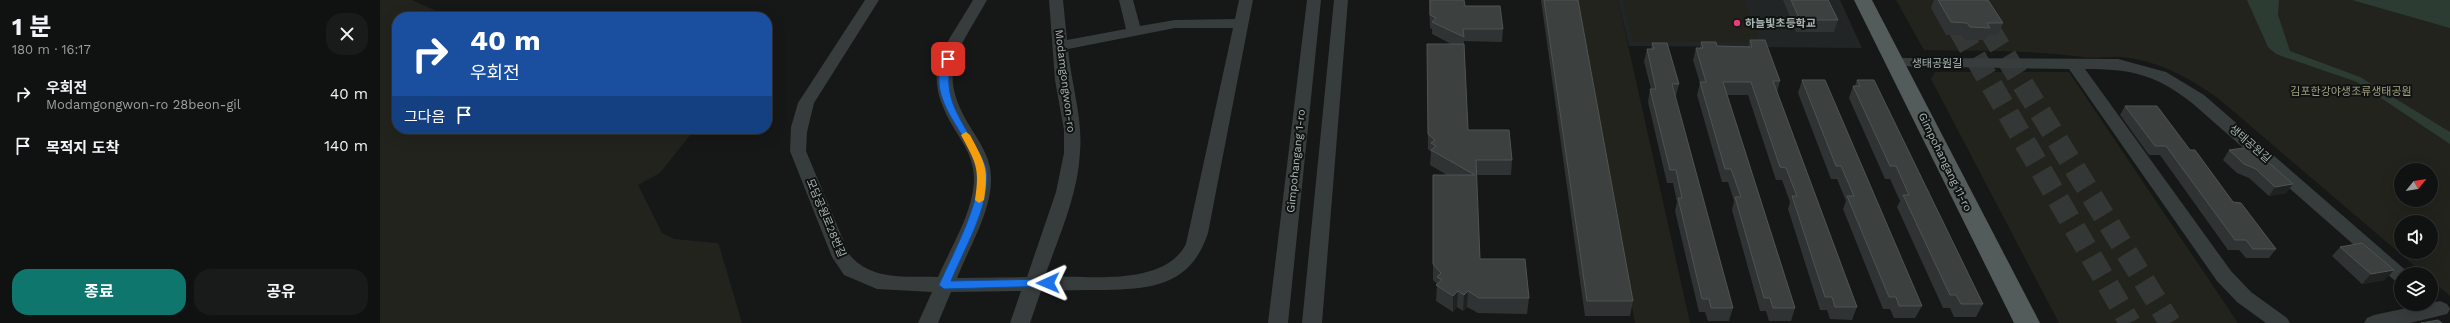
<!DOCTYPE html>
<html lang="ko">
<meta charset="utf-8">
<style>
:root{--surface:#101212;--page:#191b1b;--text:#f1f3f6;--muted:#9c9e9f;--line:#303232;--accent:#0f766e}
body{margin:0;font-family:"Work Sans","Noto Sans KR",sans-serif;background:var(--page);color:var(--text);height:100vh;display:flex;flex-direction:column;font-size:15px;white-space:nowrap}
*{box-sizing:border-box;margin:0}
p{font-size:13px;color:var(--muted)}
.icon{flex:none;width:22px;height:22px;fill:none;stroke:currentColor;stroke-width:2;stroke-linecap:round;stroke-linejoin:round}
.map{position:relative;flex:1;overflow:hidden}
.side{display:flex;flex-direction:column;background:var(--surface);width:380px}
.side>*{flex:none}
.hud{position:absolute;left:12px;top:12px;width:380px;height:122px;border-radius:16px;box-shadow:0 4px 16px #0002,0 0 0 1px var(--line);background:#1a4fa0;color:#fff;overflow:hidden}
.needle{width:26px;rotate:60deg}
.fabs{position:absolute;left:2014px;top:163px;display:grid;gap:8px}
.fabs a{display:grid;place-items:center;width:44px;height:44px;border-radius:50%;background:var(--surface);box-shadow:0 4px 16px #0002,0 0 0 1px var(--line);font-size:20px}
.pin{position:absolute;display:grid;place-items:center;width:34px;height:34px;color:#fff;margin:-17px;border-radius:8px;box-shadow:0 2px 6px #0006}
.me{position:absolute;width:44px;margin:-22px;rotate:269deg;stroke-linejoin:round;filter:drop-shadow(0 0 3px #0008)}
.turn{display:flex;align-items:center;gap:14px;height:84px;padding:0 12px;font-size:18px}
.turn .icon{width:52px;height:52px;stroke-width:2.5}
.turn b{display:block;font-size:28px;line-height:34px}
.then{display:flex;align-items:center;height:38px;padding:0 12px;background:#0003;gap:8px;font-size:15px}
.round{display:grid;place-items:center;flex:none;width:42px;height:42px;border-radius:16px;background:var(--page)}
.head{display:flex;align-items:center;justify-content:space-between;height:68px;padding:0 12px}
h1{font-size:24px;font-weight:700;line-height:30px}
.button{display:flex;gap:8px;margin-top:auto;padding:8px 12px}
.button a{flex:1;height:46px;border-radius:16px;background:var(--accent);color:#fff;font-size:16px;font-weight:700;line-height:46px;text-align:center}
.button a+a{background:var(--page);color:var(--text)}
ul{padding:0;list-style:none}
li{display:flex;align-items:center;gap:12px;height:52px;padding:0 12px}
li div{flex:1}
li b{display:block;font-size:15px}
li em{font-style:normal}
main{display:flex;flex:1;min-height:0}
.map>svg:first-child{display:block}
.built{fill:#222525}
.green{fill:#22231c;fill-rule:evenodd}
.water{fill:#2d3c33}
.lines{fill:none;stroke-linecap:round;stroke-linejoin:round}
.highway-tunnel{stroke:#333837;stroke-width:22;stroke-dasharray:22 11;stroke-linecap:butt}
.minor{fill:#373d3c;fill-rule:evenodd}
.major{fill:#535c5a;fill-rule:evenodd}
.wall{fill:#2f3333}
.shaded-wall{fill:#202222}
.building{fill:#3c4140;stroke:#4d5452}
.route{fill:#1a73e8;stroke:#114b97}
.slow{fill:#f59e0b}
.poi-dot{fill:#ec3b7b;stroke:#111313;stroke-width:1.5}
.labels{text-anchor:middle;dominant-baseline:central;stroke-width:4;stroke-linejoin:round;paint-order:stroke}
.poi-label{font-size:11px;font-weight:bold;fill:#a9b8b3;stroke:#111313;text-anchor:start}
.street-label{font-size:11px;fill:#a9b8b3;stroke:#111313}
.park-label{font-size:11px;fill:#a1a280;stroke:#111313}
</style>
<main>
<section class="side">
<div class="head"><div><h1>1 분</h1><p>180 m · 16:17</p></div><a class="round"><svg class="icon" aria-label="close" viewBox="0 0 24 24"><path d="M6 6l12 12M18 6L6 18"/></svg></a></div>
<ul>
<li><svg class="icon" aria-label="right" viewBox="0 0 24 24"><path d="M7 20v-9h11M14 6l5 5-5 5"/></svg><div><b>우회전</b><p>Modamgongwon-ro 28beon-gil</p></div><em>40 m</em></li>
<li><svg class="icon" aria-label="arrive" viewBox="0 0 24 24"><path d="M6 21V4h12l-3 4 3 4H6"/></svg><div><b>목적지 도착</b></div><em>140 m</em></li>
</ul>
<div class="button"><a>종료</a><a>공유</a></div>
</section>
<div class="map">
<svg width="2070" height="323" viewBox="0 0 2070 323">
<rect width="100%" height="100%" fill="#161818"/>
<path class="built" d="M1238,0h222l22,48 -233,-2z"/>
<path class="green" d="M0,0h32l38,17h-53v112h298l-35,44 -22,12 24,48 12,6 43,4 2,2 23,78h-362z
M1197,0h41l72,323h-55z
M1243,0h121l16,42h-127z
M1516,0h554v296l-19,-16v-6h-7l-205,-175c-29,-21 -60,-38 -97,-42 -13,-1 -26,2 -39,0 -53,-7 -106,-6 -159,-7zM2021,170h30v30h-30zM2021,222h30v30h-30z
M1555,72h134l169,251h-179l-128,-244z"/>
<path class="water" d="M1867,0h32l-1,15 12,36 70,26 90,55v12l-93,-62 -81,-28 -8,-7z
M1972,0h98v28z"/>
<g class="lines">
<path class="highway-tunnel" d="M1562,0l188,323
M1591,0l199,323"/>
<path class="minor" d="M485,0h14l-65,103 -7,29 -1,19 43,103c21,27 57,22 89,23 13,-30 36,-66 36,-99 0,-18 -10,-34 -19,-48 -36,-59 -13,-77 18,-130h14c-30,54 -52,71 -15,130 9,14 19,30 19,47 1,34 -22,70 -34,101l70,-1 29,-85 8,-39v-23l-9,-50 -6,-80h14l4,40 59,-11 -7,-29h14l7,26 35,-6 60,-1 4,-19h14l-45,233c-17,52 -55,56 -103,57 -21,0 -43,0 -64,1l-11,32h-20l11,-32 -70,1 -13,31h-20l14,-31 -55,-3 -33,-14 -12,-18 -42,-106 1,-24 7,-24zM795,28h58l-47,216c-22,43 -98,32 -141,32 14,-40 33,-81 35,-124 3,-34 -9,-69 -12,-103z
M927,0h14l-33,323h-20z
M954,0h14l-26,323h-20z
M1516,58l222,1 48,13 38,23 206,179h-9v8l-7,-2 -202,-177c-37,-29 -61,-34 -107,-34l146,202 20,21 36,26 3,5h-24l-29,-21 -20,-21 -148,-212 -178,-3 -3,-3z
M2060,301l7,3 3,5 -3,5 -37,9h-46l3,-5 7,-3z"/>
<path class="major" d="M1474,0h18l168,323h-26z"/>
</g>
<path class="wall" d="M1049,0l36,6 38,23 -1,13 -38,-1 4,89 44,30 -1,15h-35l4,84 49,39 -2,16 -49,-1 -11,-6 -4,4 -6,-4 -4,5 -17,-11 1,-17 -4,-4v-90l14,-15 -17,-10 1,-13 -3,-3 -1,-90 24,-15 -19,-10v-5l-2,-1z
M1161,0h37l55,301 -3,15h-45z
M1403,0h45l10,20 -4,12h-38z
M1554,0h54l15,23 -5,12h-11l-2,5h-20l-3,-5h-16l-15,-27z
M1370,40l30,41 -3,11 80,215 -5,13 -22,-1 -3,-9h-7l-32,-101 2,-7 -8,-22h-6l-28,-85h-21l68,213 -4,13h-22l-3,-10h-6l-28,-101 2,-9 -6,-19h-6l-25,-87 3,-12 -7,-23 3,-12h4l1,-6 16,4h31z
M1272,43l27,41 -3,12h-1l58,212 -4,13h-21l-3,-9h-6l-24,-101 2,-9 -4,-19h-6l-19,-81 2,-13h1l-7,-28 3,-12h4z
M1422,80l120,226 -7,12h-21l-4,-9h-7l-40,-100 3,-8 -9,-22h-6l-33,-86z
M1477,80l126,224 -7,13h-22l-4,-9h-7l-46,-101 3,-6 -10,-22h-5l-36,-81 4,-12h2z
M1745,106l65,44 43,52 43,47 -7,9h-23l-7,-8h-11l-68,-95h-11l-29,-40z
M1849,150l64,34 -7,9 -17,3 -20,-18 -12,-5 -14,-13z
M1960,247l45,33 -23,4 -30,-28z"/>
<path class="shaded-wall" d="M1913,184l-7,9 -17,3 6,-9z
M2014,270l-9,10 -23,4 9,-10z
M1078,291l-1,16 -4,5v-16z
M1088,291l-1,16 -4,4 1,-16z"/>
<path class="building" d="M1050,0h34l1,6h35l3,23h-40l1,8 -32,-15 4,-4 -6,-3z
M1164,0h34l55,301h-46z
M1411,0h37l10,20h-38z
M1558,0h50l15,23h-16l3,5 -20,-1 -3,-4 -16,-1z
M1370,40h15l15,41h-7l84,226h-22l-3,-10h-7l-33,-101h5l-11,-28 -6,-1 -29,-85h-28l72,226h-22l-3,-10h-6l-29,-101h6l-10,-28h-6l-25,-87h6l-10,-34h7l-2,-6h15l1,4 35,1z
M1272,43h15l12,41h-7l61,224h-22l-2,-9h-7l-24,-101h4l-6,-28h-6l-20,-81h6l-9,-40h7z
M1047,44h37l4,86h41l3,30h-36l4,99h45l4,39h-50l-11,-7 -4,4 -6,-4 -5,5 -17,-11 6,-5 -5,-3 4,-4 -8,-9v-89h42l-44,-25 5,-4 -5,-3 4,-3 -7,-6z
M1422,80h23l97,226h-23l-3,-9h-7l-42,-101h7l-13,-30h-5z
M1477,80h17l109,224h-22l-5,-9h-6l-47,-100h6l-13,-29h-6l-37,-80h7z
M1745,106h32l33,44h5l38,52 8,1 35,46h-23l-7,-9h-11l-69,-94h-11z
M1871,147l42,37 -18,3 -19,-18 -12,-5 -15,-14z
M1982,243l32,27 -23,4 -31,-27z
M2058,320l4,3h-21z"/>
<path class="route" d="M565,57l7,2c-11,38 8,58 25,90 5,9 11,18 10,28 0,35 -23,72 -36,104l97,-2 4,1v6l-108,3 -5,-4c12,-27 41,-81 39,-109 -3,-41 -57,-75 -33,-119z"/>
<path class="slow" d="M586,132l4,3c15,28 19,33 14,65l-5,3 -4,-3c5,-32 1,-37 -14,-65z"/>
<circle class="poi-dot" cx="1357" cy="23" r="4"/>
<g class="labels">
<g class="poi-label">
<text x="1365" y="23">하늘빛초등학교</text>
</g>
<g class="street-label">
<text x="1557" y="63">생태공원길</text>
<text transform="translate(685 81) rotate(83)">Modamgongwon-ro</text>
<text transform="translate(1870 144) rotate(41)">생태공원길</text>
<text transform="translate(916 161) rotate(-84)">Gimpohangang 1-ro</text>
<text transform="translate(1565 162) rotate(64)">Gimpohangang 11-ro</text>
<text transform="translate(446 218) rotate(67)">모담공원로28번길</text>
</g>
<g class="park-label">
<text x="1971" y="91">김포한강야생조류생태공원</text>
</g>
</g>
</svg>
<div class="fabs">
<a><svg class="needle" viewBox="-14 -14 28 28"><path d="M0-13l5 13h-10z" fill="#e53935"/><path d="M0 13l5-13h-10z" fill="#9c9e9f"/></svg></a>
<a><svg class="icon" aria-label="sound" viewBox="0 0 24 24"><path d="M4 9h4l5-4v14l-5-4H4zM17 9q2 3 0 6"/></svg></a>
<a><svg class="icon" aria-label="layers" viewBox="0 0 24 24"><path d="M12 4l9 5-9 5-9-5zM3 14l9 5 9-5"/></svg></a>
</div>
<div class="pin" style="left:568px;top:59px;background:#d93025"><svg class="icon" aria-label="arrive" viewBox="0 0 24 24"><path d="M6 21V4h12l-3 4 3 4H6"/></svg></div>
<svg class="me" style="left:668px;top:283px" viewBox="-20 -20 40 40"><path d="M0-17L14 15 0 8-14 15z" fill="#1a73e8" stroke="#fff" stroke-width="4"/></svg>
<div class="hud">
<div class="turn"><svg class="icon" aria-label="right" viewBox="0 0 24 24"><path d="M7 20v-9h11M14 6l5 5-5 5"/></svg><div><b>40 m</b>우회전</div></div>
<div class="then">그다음<svg class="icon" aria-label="arrive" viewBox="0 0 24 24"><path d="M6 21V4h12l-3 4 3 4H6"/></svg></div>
</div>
</div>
</main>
